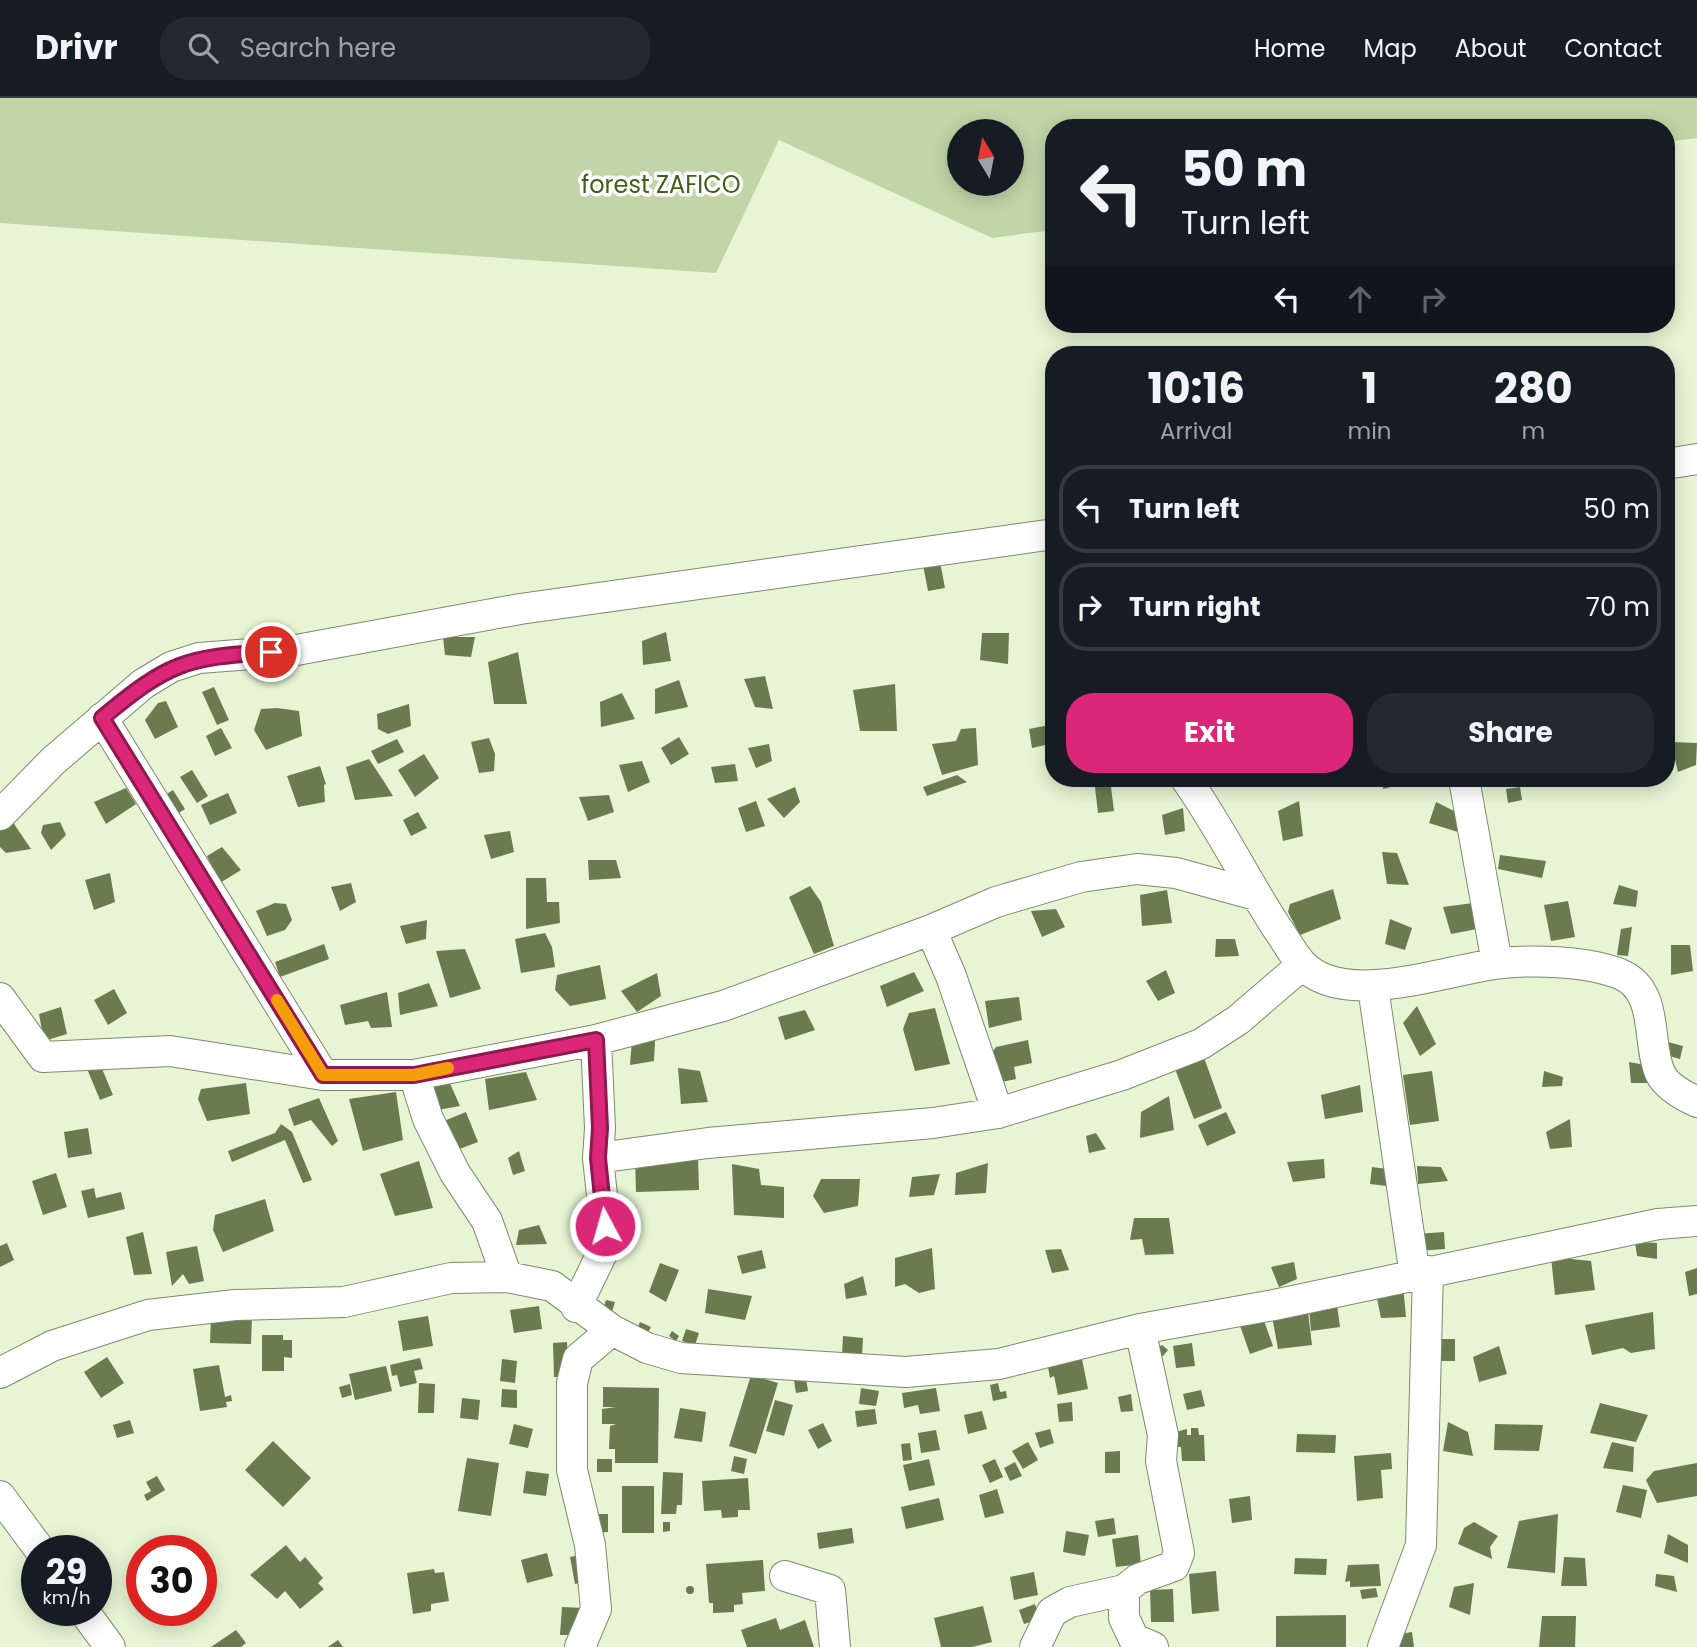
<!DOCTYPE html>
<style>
:root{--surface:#171b24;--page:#242831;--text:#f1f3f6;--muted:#9ea1a6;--line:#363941;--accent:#db2777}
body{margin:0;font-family:Poppins,sans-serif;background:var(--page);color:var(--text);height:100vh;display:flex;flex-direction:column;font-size:26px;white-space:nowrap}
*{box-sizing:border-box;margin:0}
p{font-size:23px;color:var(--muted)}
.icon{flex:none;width:38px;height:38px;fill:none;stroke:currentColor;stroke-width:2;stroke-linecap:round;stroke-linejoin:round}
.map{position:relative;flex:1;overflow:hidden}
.panel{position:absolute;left:1045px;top:248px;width:630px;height:441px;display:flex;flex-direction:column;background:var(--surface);border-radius:28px;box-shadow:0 4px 18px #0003}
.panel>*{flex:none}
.banner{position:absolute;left:1045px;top:21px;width:630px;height:214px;border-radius:28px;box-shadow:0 4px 18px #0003;background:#171b24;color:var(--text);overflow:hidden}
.needle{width:46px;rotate:350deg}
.fabs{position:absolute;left:947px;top:21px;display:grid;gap:14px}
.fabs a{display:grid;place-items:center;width:77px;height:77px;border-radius:50%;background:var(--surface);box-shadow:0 4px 18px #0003;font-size:35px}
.speed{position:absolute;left:21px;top:1437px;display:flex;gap:14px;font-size:35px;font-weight:700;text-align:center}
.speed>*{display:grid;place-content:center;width:91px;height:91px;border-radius:50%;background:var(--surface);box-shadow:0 4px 18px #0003;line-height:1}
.speed small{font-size:18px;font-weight:400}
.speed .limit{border:10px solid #d22;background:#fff;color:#111}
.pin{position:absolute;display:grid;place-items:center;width:60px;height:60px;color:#fff;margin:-30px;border:4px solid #fff;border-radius:50%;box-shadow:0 2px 7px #0007}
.me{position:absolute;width:77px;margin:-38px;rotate:354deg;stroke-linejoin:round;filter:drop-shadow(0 0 5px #0008)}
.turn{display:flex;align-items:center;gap:24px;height:147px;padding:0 21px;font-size:32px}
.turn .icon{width:91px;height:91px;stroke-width:2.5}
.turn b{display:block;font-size:49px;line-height:60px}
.lanes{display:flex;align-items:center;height:66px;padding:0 21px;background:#0003;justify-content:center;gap:35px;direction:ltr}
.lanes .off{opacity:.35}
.eta{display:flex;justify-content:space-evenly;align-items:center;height:119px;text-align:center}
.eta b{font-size:42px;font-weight:700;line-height:49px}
.action{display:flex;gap:14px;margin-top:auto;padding:14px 21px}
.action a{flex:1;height:80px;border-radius:28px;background:var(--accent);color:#fff;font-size:28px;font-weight:700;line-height:80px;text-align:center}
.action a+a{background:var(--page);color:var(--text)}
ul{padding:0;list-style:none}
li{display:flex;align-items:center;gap:21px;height:88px;margin:0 14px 10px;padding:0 7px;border:4px solid var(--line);border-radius:28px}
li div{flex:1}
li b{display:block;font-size:26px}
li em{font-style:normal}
header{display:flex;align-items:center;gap:42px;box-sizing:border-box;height:98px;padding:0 35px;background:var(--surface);border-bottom:2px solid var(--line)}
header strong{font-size:33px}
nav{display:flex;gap:38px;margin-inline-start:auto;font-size:24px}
.search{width:490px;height:63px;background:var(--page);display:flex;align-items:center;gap:18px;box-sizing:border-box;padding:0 24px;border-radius:28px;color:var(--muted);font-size:26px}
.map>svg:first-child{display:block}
.green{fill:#c2d5a8;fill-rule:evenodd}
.building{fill:#697b4f}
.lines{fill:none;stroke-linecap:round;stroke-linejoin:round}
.minor-casing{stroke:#7d8a6c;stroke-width:32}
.minor{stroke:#fff;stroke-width:30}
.route-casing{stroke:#8e194d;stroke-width:18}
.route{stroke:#db2777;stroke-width:12}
.slow{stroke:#f59e0b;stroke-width:12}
.labels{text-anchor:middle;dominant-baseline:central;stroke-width:7;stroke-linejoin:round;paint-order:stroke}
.park-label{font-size:24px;fill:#465d19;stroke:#fff}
</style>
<header>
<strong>Drivr</strong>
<div class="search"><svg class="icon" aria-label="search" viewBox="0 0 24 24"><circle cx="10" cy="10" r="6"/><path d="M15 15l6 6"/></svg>Search here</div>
<nav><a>Home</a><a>Map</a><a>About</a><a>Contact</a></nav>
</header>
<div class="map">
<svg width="1697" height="1549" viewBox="0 0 1697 1549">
<rect width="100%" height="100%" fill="#e7f5d4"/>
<path class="green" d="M0,0h1697v40l-31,4v-14h-612l-1,102 -61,8 -213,-98 -63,133 -716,-50zM959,33h53v53h-53z"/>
<path class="building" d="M940,464l5,26 -17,3 -5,-26z
M666,534l5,29 -28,4 -1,-24z
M982,535h27l-1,31 -28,-4z
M443,539h32l-4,20 -26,-2z
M518,554l9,52h-33l-6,-42z
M1054,557v25l-5,1 -3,-24z
M765,578l8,33 -18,-2 -11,-28z
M679,582l9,27 -33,7v-25z
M895,586l2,47h-37l-7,-41z
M214,589l15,33 -12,5 -15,-33z
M622,595l13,26 -34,8 -1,-25z
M166,603l12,26 -23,12 -10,-19 13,-17z
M409,606l2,22 -23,8 -10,-5 -1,-15z
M277,610l22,3 3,25 -36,14 -12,-20 7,-21z
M1054,626v19l-22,5 -3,-19z
M221,630l11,20 -17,8 -9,-20z
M976,630l2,37 -36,10 -10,-31 24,-3 5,-12z
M679,639l10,17 -18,11 -10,-17z
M489,640l6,16 -1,17 -15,2 -8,-31z
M397,641l7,13 -26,12 -7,-13z
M1671,644l26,1 -1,22 -18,7z
M769,646l3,17 -16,7 -8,-20z
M424,656l15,24 -24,19 -17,-27z
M369,661l14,21 10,16 -38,4 -9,-33z
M642,663l8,21 -22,10 -9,-27z
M735,666l3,17 -23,2 -4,-16z
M320,668l6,18 -2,1 1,17 -27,5 -11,-31z
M192,672l16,26 -11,7 -17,-26z
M957,677l10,7 -40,14 -4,-9z
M1094,681h16l4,32 -16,2z
M1214,681h17l-14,5z
M1383,681h35v1l-35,9z
M795,689l5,15 -16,16 -17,-19z
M1520,689l2,13 -14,3 -2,-14z
M126,690l10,16 -30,20 -12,-22z
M173,692l12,19 -14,9 -12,-19z
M228,695l9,20 -27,12 -9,-20z
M609,697l5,17 -26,9 -9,-24z
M756,703l9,25 -19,6 -8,-24z
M1299,703l4,35 -20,5 -5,-30z
M1436,704l26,13 -4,17 -29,-9z
M1183,710l2,23 -20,4 -3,-20z
M418,714l9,16 -16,8 -8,-16z
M10,720l21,31 -25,4 -6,-6v-16z
M60,724l6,13 -15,15 -10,-17 2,-8z
M510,733l4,21 -23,7 -7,-24z
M222,749l19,23 -21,13 -13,-27z
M1382,754l15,1 12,32 -22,-1z
M1500,757l46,6 -4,17 -44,-9z
M588,762h28l5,18 -32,2z
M110,775l5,29 -21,8 -9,-30z
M526,780h20l1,24h12l1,21 -34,6z
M351,785l5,19 -16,9 -9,-24z
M1619,787l19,6 -2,16 -23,-3z
M810,788l11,16 13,44 -20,8 -25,-57z
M1333,791l8,30 -41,16 -12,-23 2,-8z
M1167,792l5,33 -30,3 -2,-31z
M1568,803l7,36 -24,4 -7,-36z
M275,805l11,1 6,16 -7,10 -18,6 -11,-25z
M1473,805l4,26 -26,5 -8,-27z
M1056,811l9,18 -23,10 -11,-26z
M1390,821l22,9 -7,22 -20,-6z
M427,822l-1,19 -20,5 -6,-18z
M1632,829l-4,29 -11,-1 4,-26z
M545,835l7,14 3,20 -34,6 -6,-34z
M1216,841h19l4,17 -24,1z
M324,846l5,15 -49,18 -5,-15z
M1671,847h19l3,26 -22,4z
M465,851l16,40 -31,9 -14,-47z
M600,867l6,34 -36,7 -15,-16 2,-15z
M1166,872l9,23 -17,8 -12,-20z
M914,874l10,19 -37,16 -7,-21z
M657,875l4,23 -24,16 -16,-21z
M429,885l9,23 -38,9 -2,-22z
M114,891l13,24 -19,12 -14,-25z
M387,894l5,35 -21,1 -3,-7 -23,4 -5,-20z
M1019,899l3,23 -33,8 -4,-27z
M1417,908l19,38 -16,12 -17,-33z
M61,909l6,27 -23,7 -5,-27z
M935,910l15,56 -35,7 -12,-42 6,-16z
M805,912l10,20 -30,10 -7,-23z
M632,941l23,2 -1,20 -24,4z
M1028,942l4,23 -18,4 2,12 -19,4 -6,-29 5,-7z
M1660,942l23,6 -3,13 -18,-5z
M1201,951l21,59 -28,11 -22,-58z
M98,961l15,36 -13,5 -15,-36z
M1629,964l16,3 3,18h-17z
M678,970l22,3 8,31 -27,2z
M1432,973l7,50 -29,4 -7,-50z
M1544,973l19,6 -1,9 -20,1z
M445,974l15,34 -28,5 -9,-25z
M526,974l11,28 -48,10 -4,-31z
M246,985l4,31 -43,7 -9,-22 3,-10z
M1360,987l3,27 -38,7 -4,-24z
M396,994l7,48 -40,11 -14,-52z
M1169,998l5,34 -34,8 1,-26z
M319,1000l19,43 -6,5 -21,-26 -17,6 -6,-17z
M466,1014l12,30 -24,9 -10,-30z
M1226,1014l10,21 -29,13 -9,-21z
M1570,1021l2,28 -22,2 -4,-17z
M281,1026l11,8 20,48 -9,3 -18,-43 -53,22 -4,-11 47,-18z
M88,1030l4,26 -24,4 -4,-26z
M1096,1035l10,16 -17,4 -3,-17z
M519,1053l6,20 -12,4 -5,-17z
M698,1058l1,34 -63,2 -1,-34z
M1324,1061l1,19 -32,4 -6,-20z
M419,1063l14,47 -38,8 -15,-42z
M988,1065l-2,30 -31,2 1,-22z
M732,1066l27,5 2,16 23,2v31l-50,-3z
M1417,1068l24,1 7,14 -30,3z
M1372,1069l15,2 8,18 -25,-3z
M56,1075l11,34 -24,8 -11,-34z
M940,1076l-6,21 -25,2 3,-20z
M821,1081h39l-2,27 -34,7 -11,-17z
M94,1090l2,10 25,-6 4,17 -37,9 -7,-27z
M265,1101l9,32 -51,21 -10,-22 2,-15z
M1134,1120h35l5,36 -29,1 -3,-16 -12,1z
M539,1127l8,19 -31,1 3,-15z
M143,1134l9,42 -18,1 -8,-38z
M1444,1134l1,17 -27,2 -1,-17z
M1635,1144l22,1v16l-20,-3z
M7,1145l7,17 -14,7v-21z
M197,1148l7,35 -15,3 -6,-10 -11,12 -6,-34z
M932,1150l3,41 -16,4 -14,-9 -10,3v-29z
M1061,1151l8,21 -17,3 -7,-23z
M762,1152l4,18 -24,6 -5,-18z
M1551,1159l40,4 4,29 -40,5z
M1294,1164l3,17 -18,8 -8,-20z
M660,1165l19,7 -13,32 -17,-10z
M1697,1170v26l-8,2 -4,-24z
M863,1178l4,19 -21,4 -2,-15z
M1403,1187l3,32 -25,1 -6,-29z
M708,1191l44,7 -7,24 -40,-7z
M606,1202l9,2 -5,16 -9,-2z
M1307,1206l5,41 -34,4 -6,-33z
M1337,1207l3,22 -29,4 -2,-22z
M539,1208l3,23 -28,4 -4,-23z
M1653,1214l2,37 -24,4 -8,-5 -31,7 -7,-30z
M1262,1217l11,31 -23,8 -11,-31z
M211,1218l41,1 -1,27 -41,-1z
M428,1218l5,30 -30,5 -5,-30z
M640,1224l11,5 -6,11 -10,-4z
M686,1231l13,4 -4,12 -13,-4z
M672,1233l7,5 -3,5 -7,-5z
M262,1237h21v5h9v18l-8,-1v14h-22z
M843,1238l20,2 -1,19 -20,-1z
M1438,1241h17v22h-18z
M567,1244l1,35h-14l-1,-34z
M1192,1245l3,23 -19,2 -3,-22z
M1162,1247l6,5 -5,6 -4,-1 -1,-8z
M1499,1248l8,28 -28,8 -6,-25z
M107,1259l17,26 -23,15 -17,-26z
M420,1260l3,11 -9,2 3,12 -17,4 -3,-12 -5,1 -2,-11z
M502,1261l15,2 -2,22 -15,-2z
M1082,1261l6,30 -30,6 -4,-19 -4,2 -2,-11z
M219,1267l6,32 6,-2 1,6 -6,1 1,5 -27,4 -7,-42z
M386,1268l6,25 -37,9 -6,-26z
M751,1277l27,8 -22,71 -27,-8z
M806,1280l2,13 -12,2 -2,-12z
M419,1285l16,1 -1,29h-16z
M998,1285l2,9 6,-1 1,7 -14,3 -3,-16z
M350,1286l2,11 -10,3 -3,-11z
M603,1289l56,1 -1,75h-43v-14h-6l1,-23 6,-2h-14v-15l14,-2h-13z
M861,1290l18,3 -3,15 -17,-2z
M936,1290l4,23 -20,3 -2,-9 -14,3 -2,-15z
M502,1291l15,1v18l-16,-1z
M1201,1292l4,16 -18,4 -4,-16z
M1131,1296l2,17 -12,1 -3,-15z
M462,1300l18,2 -2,20 -18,-2z
M775,1302l18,5 -9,31 -18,-5z
M1072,1304l1,19 -14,1 -2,-18z
M1600,1305l48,12 -12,27 -46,-9z
M680,1310l26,4 -4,30 -28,-4z
M875,1311l2,15 -20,3 -2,-16z
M982,1313l5,18 -19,5 -4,-19z
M130,1322l4,13 -17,5 -4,-13z
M1448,1324l20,10 5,24 -30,-5z
M823,1325l9,18 -14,8 -10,-19z
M514,1326l19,5 -5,19 -19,-4z
M1495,1326l48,1 -4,26 -45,-1z
M1191,1330h7l1,7h5l1,26h-23l-1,-14h-8l-1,-14 15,-4v6h4z
M1050,1331l4,14 -14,5 -5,-15z
M936,1332l4,20 -19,3 -3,-20z
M1297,1336l39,1 -1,18 -39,-1z
M273,1343l38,37 -28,29 -38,-37z
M1028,1344l10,18 -15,9 -11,-18z
M1612,1344l22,5 -1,25 -30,-4z
M910,1345l2,17 -9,1 -2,-17z
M1120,1353v22h-15v-21z
M1391,1355l1,16 -11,1 2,28 -26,3 -3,-45z
M734,1358l13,3 -3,15 -13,-3z
M467,1360l32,5 -8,53 -33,-5z
M597,1361h15v13h-15z
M929,1361l6,26 -26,6 -6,-26z
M995,1361l8,18 -13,6 -8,-18z
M1015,1364l7,14 -12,5 -6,-13z
M1697,1365v33l-40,7 -11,-23 8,-9z
M526,1373l23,3 -3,22 -23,-3z
M663,1374l20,1 -1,32h-5l-1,9h-15z
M157,1378l8,14 -18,11 -3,-6 7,-4 -5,-9z
M748,1380l2,32h-12v7l-16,1 -1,-8 -17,1 -2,-30z
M1623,1387l24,5 -6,28 -25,-6z
M622,1388h32v47h-32z
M997,1391l7,24 -19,5 -6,-23z
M1250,1398l2,24 -20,3 -3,-24z
M939,1400l5,22 -38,9 -5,-22z
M593,1416h15v18l-15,1z
M1558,1416l-3,59 -48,-5 12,-47z
M1114,1420l2,16 -18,3 -3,-16z
M663,1424h7v9l-7,1z
M1474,1424l24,14 -8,11 2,12 -34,-15 6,-16z
M852,1430l2,15 -35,6 -2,-16z
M1066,1433l23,4 -4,21 -22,-4z
M1668,1436l20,11v18l-24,-10z
M1138,1437l3,29 -25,3 -4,-28z
M286,1447l14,17 5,-5 18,21 -5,5 6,6 -24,20 -15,-18 -8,8 -27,-24z
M547,1455l6,23 -26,7 -6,-23z
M585,1456l5,27 -15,3 -5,-27z
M1564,1459l21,1 2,28h-26z
M1295,1460l32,1 -1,16 -32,-1z
M763,1462l2,31 -23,2 1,11 -9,1v7l-21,1v-10h-4l-3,-39z
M1379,1466l2,22 -31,1v-6l-5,1 3,-17z
M434,1471l1,4 9,-1 5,29 -18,3v7l-18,3 -6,-41z
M1216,1473l3,40 -27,3 -3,-40z
M1034,1474l4,23 -24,5 -4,-23z
M1656,1476l18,2 3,16 -22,-6z
M1474,1485l-4,32 -21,-8 5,-20z
M686 1492a4 4 0 1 1 8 0a4 4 0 1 1-8 0Z
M1376,1490l2,9 -16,2 -2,-9z
M1173,1491l1,33h-23l-1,-32z
M1035,1506l5,15 -16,5 -5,-14z
M983,1508l9,36 -20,5h-31l-7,-29z
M562,1509l22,1 -2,27h-22z
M1346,1517v32h-70v-31z
M1542,1518h34l-1,31h-36z
M776,1520l4,12 25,-10 9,27h-67l-6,-17z
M236,1532l10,13 -5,4h-30z
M1412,1534l2,15h-17l-2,-12z
M338,1542l5,7h-15z"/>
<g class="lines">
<defs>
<path id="minor" d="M1666,366l31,-5
M102,620l221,357
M1186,681c34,48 59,100 91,149 8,11 15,25 24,35 40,46 142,8 194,1 35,-5 92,-3 125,10 40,17 26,67 40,99 6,13 24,23 37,29
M1464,681l33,184
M0,717l53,-54 90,-77 28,-17 28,-9 92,-7 229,-42 534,-75
M931,832l20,46 47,137
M1373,889l42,289
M0,900l43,59 127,-6 153,24h91l182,-35 127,-34 208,-76 65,-28 85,-25 56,-8 39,4 80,22
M414,977l14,44 27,54 32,48 20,56
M598,1060l110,-15 225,-20 65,-10 124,-38 79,-31 37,-24 64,-55
M576,1209l31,-64 -9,-85 2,-30 -4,-88
M0,1275l52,-27 96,-31 87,-10 109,-3 107,-24 56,-1 45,9 60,44 35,18 34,10 225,14 93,-8 141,-35 134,-24 384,-81 39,-3
M0,1398l40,54
M785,1478l45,14 5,57
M1124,1492v28l10,21 19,8
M83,1512l27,37
M580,1549l16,-38 -6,-64 -18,-75v-87l6,-24 34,-29
M1035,1549l17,-35 18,-10 54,-12 14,-11 36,-13 5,-13 -18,-92 2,-26 -23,-106
M1383,1549l38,-102 7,-274"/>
</defs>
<use href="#minor" class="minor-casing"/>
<use href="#minor" class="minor"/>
</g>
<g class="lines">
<defs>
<path id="route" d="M271,554c-86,5 -103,11 -169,66l221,357h91l182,-35 4,88 -2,30 7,68"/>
</defs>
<use href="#route" class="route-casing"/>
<use href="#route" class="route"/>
<path class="slow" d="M277,902l46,75h91l34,-7"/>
</g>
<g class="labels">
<g class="park-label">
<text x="661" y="86">forest ZAFICO</text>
</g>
</g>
</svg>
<div class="fabs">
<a><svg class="needle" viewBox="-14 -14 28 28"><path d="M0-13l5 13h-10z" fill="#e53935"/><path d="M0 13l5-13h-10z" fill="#9ea1a6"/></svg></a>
</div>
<div class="speed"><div>29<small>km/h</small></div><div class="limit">30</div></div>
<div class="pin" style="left:271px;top:554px;background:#d93025"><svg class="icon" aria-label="arrive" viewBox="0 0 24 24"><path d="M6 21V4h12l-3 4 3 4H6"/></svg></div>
<svg class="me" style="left:605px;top:1128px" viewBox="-20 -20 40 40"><circle r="17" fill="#db2777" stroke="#fff" stroke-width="3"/><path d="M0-11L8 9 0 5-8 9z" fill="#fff"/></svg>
<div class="banner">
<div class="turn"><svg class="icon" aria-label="left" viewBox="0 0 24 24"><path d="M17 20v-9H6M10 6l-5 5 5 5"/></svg><div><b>50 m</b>Turn left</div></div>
<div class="lanes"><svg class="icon" aria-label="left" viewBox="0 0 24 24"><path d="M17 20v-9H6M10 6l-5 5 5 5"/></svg><svg class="icon off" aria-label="ahead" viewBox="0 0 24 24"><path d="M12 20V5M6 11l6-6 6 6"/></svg><svg class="icon off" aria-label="right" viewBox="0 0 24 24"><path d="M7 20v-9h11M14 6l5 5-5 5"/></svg></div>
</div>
<section class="panel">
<div class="eta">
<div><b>10:16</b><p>Arrival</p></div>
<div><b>1</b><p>min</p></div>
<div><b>280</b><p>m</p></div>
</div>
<ul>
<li><svg class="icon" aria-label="left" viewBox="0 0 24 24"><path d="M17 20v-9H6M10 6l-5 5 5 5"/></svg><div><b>Turn left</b></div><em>50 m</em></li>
<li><svg class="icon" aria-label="right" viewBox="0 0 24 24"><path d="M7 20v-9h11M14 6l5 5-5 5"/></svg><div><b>Turn right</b></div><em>70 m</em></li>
</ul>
<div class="action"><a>Exit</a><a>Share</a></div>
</section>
</div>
